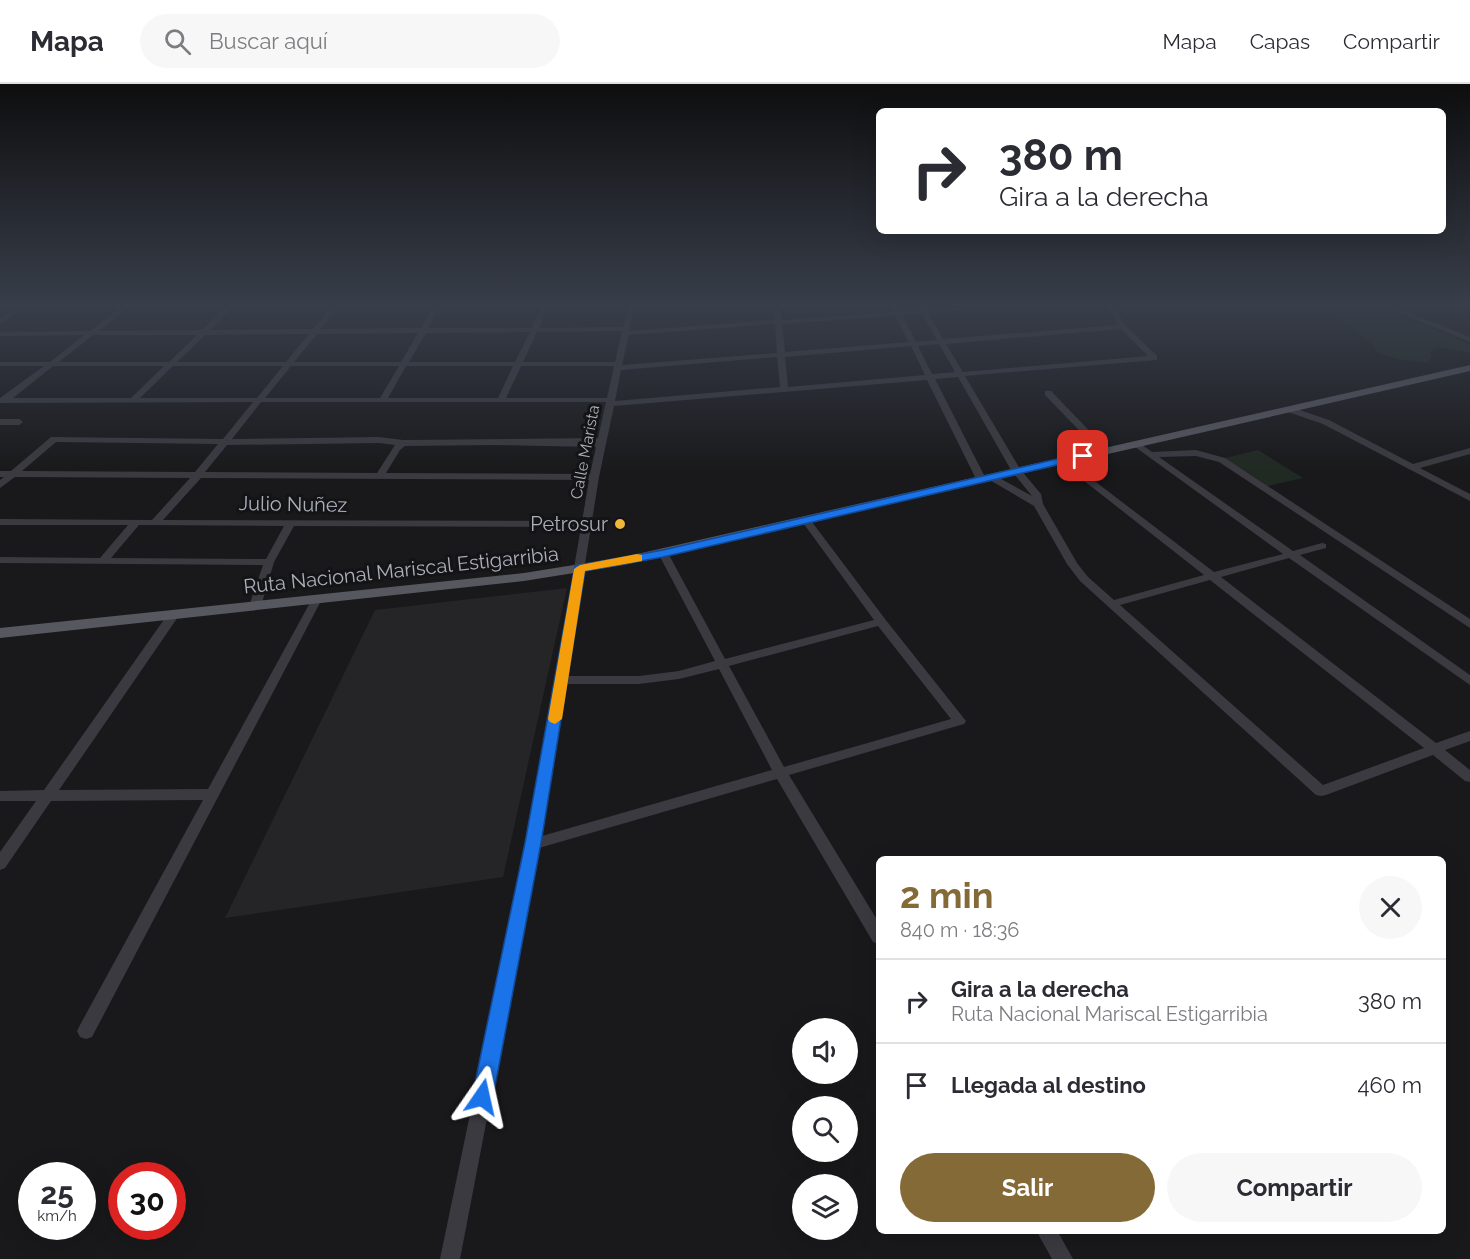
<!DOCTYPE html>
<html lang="es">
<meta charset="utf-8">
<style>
:root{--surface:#fff;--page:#f7f7f7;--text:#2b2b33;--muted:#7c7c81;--line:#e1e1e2;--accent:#846a36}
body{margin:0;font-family:Raleway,sans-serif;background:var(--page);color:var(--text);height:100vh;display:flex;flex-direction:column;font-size:22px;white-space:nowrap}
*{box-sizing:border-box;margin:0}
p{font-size:20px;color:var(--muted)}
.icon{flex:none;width:33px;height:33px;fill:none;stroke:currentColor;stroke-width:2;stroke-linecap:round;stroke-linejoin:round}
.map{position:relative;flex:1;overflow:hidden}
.sheet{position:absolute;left:876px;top:772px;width:570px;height:378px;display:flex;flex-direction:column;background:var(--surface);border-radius:9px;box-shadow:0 6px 24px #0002}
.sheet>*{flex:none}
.banner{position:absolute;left:876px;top:24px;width:570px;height:126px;border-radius:9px;box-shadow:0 6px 24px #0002;background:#fff;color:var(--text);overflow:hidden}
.fabs{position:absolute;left:792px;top:934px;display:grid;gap:12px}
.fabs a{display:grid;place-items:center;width:66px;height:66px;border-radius:50%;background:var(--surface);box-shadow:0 6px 24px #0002;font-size:30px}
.speed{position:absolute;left:18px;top:1078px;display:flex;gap:12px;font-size:30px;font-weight:700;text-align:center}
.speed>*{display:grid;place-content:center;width:78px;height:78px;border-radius:50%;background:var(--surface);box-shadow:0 6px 24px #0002;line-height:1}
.speed small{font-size:15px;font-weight:400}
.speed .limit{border:9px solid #d22;background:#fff;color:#111}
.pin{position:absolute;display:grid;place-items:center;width:51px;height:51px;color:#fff;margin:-26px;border-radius:12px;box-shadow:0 3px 9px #0006}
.me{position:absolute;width:66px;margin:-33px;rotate:11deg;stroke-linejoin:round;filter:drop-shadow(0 0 4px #0008)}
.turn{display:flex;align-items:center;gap:21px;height:126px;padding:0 24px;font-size:27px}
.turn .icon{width:78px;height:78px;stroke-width:2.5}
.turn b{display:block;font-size:42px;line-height:51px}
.round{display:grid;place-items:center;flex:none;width:63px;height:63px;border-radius:32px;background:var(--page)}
.summary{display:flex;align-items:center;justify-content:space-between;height:102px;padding:0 24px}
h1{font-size:36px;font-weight:700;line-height:45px;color:var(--accent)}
.primary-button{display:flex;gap:12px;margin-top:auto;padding:12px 24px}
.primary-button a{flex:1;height:69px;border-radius:36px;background:var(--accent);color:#fff;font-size:24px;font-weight:700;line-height:69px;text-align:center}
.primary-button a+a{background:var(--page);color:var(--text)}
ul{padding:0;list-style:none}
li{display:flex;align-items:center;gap:18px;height:84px;padding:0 24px;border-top:2px solid var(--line)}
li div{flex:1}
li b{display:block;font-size:22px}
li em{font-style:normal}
header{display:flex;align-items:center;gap:36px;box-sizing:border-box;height:84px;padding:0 30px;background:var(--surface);border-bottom:2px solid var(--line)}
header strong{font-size:28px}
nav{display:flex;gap:33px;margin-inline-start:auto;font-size:21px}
.search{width:420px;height:54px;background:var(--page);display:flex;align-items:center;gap:15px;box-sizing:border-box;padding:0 21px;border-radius:33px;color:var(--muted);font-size:22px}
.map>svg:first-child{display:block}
.built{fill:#252528}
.green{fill:#202922}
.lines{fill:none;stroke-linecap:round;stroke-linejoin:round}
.minor{fill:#3a3a40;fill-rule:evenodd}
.major{fill:#56575f;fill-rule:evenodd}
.route{fill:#1a73e8;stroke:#114b97;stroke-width:1.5}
.slow{fill:#f59e0b}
.poi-dot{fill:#f1b63a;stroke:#141316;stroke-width:2}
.labels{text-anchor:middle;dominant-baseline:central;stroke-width:6;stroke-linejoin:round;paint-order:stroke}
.far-street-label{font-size:16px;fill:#abafba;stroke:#141316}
.street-label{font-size:20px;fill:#abafba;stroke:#141316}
.poi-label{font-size:20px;fill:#abafba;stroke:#141316;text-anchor:end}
</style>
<header>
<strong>Mapa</strong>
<div class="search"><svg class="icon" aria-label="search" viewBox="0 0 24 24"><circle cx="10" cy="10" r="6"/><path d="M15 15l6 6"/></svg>Buscar aquí</div>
<nav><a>Mapa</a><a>Capas</a><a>Compartir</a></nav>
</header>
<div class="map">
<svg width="1470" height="1175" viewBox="0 0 1470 1175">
<rect width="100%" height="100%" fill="#19191b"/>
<path class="built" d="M567,504l-64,289 -278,41 150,-308z"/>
<path class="green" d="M1323,223h41l14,6 14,-1 78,32v9l-34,-6 -6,5 2,5 -4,6 -31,-4 -20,-7 -7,-10 -14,-12z
M1258,366l45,28 -39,9 -43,-28z"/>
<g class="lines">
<path class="minor" d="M19,223h8l-27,17v-5z
M121,223h8l-30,24 103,-1 24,-23h7l-23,23 103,-1 18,-22h7l-17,22 100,-1 12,-21h7l-12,21h104l9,-21h7l-9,21 84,-1 5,-20h6l-5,24 146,-11 -1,-13h6l2,13 111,-8 -1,-5h6l2,4 19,-1 -1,-3h7l1,2 66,-2 -64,6 15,26 175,-14 -10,-18h7l11,19 31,30v4l-192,16 55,93 21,25 2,10 34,59 11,14 26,23 90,-25 -144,-113 -2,-2 5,-3 151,115 69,-18 -152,-110 7,-2 14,10 44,-2 29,8 245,161v9l-251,-166 -23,-6 -37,1 134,94 29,-8 4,1v4l-26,7 170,120v10l-181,-127 -68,19 215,166 34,-12v10l-25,9 25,20v12l-5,-1 -32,-26 -107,40 -5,1 -5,-1 -236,-214 -13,-17 -33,-58 -46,-27v-4h6l38,21 -21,-26 -53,-93 -23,2 51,100 -5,3 -5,-3 -49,-99 -313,26 -15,71 -32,199h72l40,-5 36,-10 -57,-108 5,-3 5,3 57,106 149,-39 -73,-100 5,-3 3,1 76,101 81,102 -2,3 -175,51 90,148v21l-6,-2 -96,-163 -238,69 -79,411h-20l86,-415 55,-317 -287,-1 -20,36 -13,44 -6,4 -6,-4 14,-41 -263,-2v-6l100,1 28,-33h-128v-6l152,1 38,-42 -175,-1 -15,11v-8l4,-3h-4v-6h11l40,-34 172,2 30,-37 -253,1v-5l44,-32h-44v-4h50l34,-27 -84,1v-4l90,-1zM922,230l15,26 -21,2 -14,-27zM895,232l14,26 -124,10 -3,-28zM775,240l2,29 -155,12 7,-30zM1121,245l27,27 -185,16 -17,-28zM622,247l-7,31h-92l14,-30zM530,248l-15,30h-106l17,-29zM418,249l-17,29h-107l23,-28zM309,250l-23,28h-109l28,-27zM93,251h104l-28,27h-110zM939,260l16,28 -23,2 -14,-28zM911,262l14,29 -137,12 -3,-30zM777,273l3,30 -165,14 6,-31zM53,282h111l-33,32h-118zM173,282h110l-26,32h-117zM291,282h108l-19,32h-115zM406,282h107l-15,32h-110zM521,282h93l-7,32h-101zM261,318h345l-8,36 -195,2 -24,-3 -147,2zM56,358l162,2 -23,28 -173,-1zM379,359l16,2 -18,28 -172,-1 22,-27zM493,361l103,2 -6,27 -204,-1 14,-23 5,-4zM201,394l388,2 -7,41 -419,-1zM139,441l145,1 -18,33 -155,-1zM1210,496l214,168 -101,37 -203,-180zM878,542l73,93 -167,48 -55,-101zM719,585l53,101 -230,66 24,-152h73l40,-5z
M1385,223h10l75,30v5z
M1045,307h6l56,58v4h-6l-56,-58z
M1285,323h6l38,13 84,44 57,-16v6l-50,14 50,26v7l-147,-77 -38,-13z
M0,335h19l4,3 -4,3h-19z
M317,512l5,3 -230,438 -6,2 -6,-2 -3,-6 3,-6 123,-225 -152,1 -46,67 -5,2v-18l36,-51h-36v-10l44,-1 126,-179h8l2,3 -2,3 -119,173 149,-1 104,-190z
M1037,1148h21l15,27h-21z"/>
<path class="major" d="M1470,281v6l-846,194 -100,16 -524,57v-10l524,-55 100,-16z"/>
</g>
<linearGradient id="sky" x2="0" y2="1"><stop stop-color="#0e0e0f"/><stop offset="0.57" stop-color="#383e4a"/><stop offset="1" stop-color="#383e4a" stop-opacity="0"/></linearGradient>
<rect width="1470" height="388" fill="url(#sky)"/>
<path class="route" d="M1083,369l5,3 -1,2 -424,99 -78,14 -44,272 -48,254 -3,8 -8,3 -7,-3 -3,-8 53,-254 50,-277 88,-16z"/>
<path class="slow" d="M637,470l5,1v6l-57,10 -23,148 -7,5 -5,-2 -2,-3 26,-150 6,-4z"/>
<circle class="poi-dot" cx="620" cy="440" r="6"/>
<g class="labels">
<g class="far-street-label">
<text transform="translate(585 368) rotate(-79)">Calle Marista</text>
</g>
<g class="street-label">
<text transform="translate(293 420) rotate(1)">Julio Nuñez</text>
<text transform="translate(401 486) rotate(-6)">Ruta Nacional Mariscal Estigarribia</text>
</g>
<g class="poi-label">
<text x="608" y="440">Petrosur</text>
</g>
</g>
</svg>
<div class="fabs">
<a><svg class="icon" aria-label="sound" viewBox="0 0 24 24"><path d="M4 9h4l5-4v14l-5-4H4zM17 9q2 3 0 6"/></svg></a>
<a><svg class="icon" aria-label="search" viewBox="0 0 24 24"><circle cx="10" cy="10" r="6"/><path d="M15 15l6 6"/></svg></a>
<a><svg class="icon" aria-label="layers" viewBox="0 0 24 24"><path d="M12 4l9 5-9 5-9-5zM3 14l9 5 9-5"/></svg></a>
</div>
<div class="speed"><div>25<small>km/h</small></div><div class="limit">30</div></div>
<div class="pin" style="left:1083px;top:372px;background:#d93025"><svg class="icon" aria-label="arrive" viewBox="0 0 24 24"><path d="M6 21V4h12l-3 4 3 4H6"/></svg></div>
<svg class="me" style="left:482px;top:1013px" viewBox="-20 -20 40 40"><path d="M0-17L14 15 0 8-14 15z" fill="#1a73e8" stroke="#fff" stroke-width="4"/></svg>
<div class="banner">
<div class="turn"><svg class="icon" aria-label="right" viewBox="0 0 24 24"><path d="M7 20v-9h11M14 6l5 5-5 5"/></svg><div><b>380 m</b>Gira a la derecha</div></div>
</div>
<section class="sheet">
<div class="summary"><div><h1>2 min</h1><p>840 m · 18:36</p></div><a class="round"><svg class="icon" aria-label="close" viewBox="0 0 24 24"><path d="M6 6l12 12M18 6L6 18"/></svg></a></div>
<ul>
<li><svg class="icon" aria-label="right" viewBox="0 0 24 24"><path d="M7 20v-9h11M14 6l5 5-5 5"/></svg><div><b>Gira a la derecha</b><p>Ruta Nacional Mariscal Estigarribia</p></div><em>380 m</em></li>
<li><svg class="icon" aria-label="arrive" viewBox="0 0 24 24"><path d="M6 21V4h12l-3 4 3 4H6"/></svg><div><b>Llegada al destino</b></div><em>460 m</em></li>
</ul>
<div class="primary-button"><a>Salir</a><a>Compartir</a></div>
</section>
</div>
